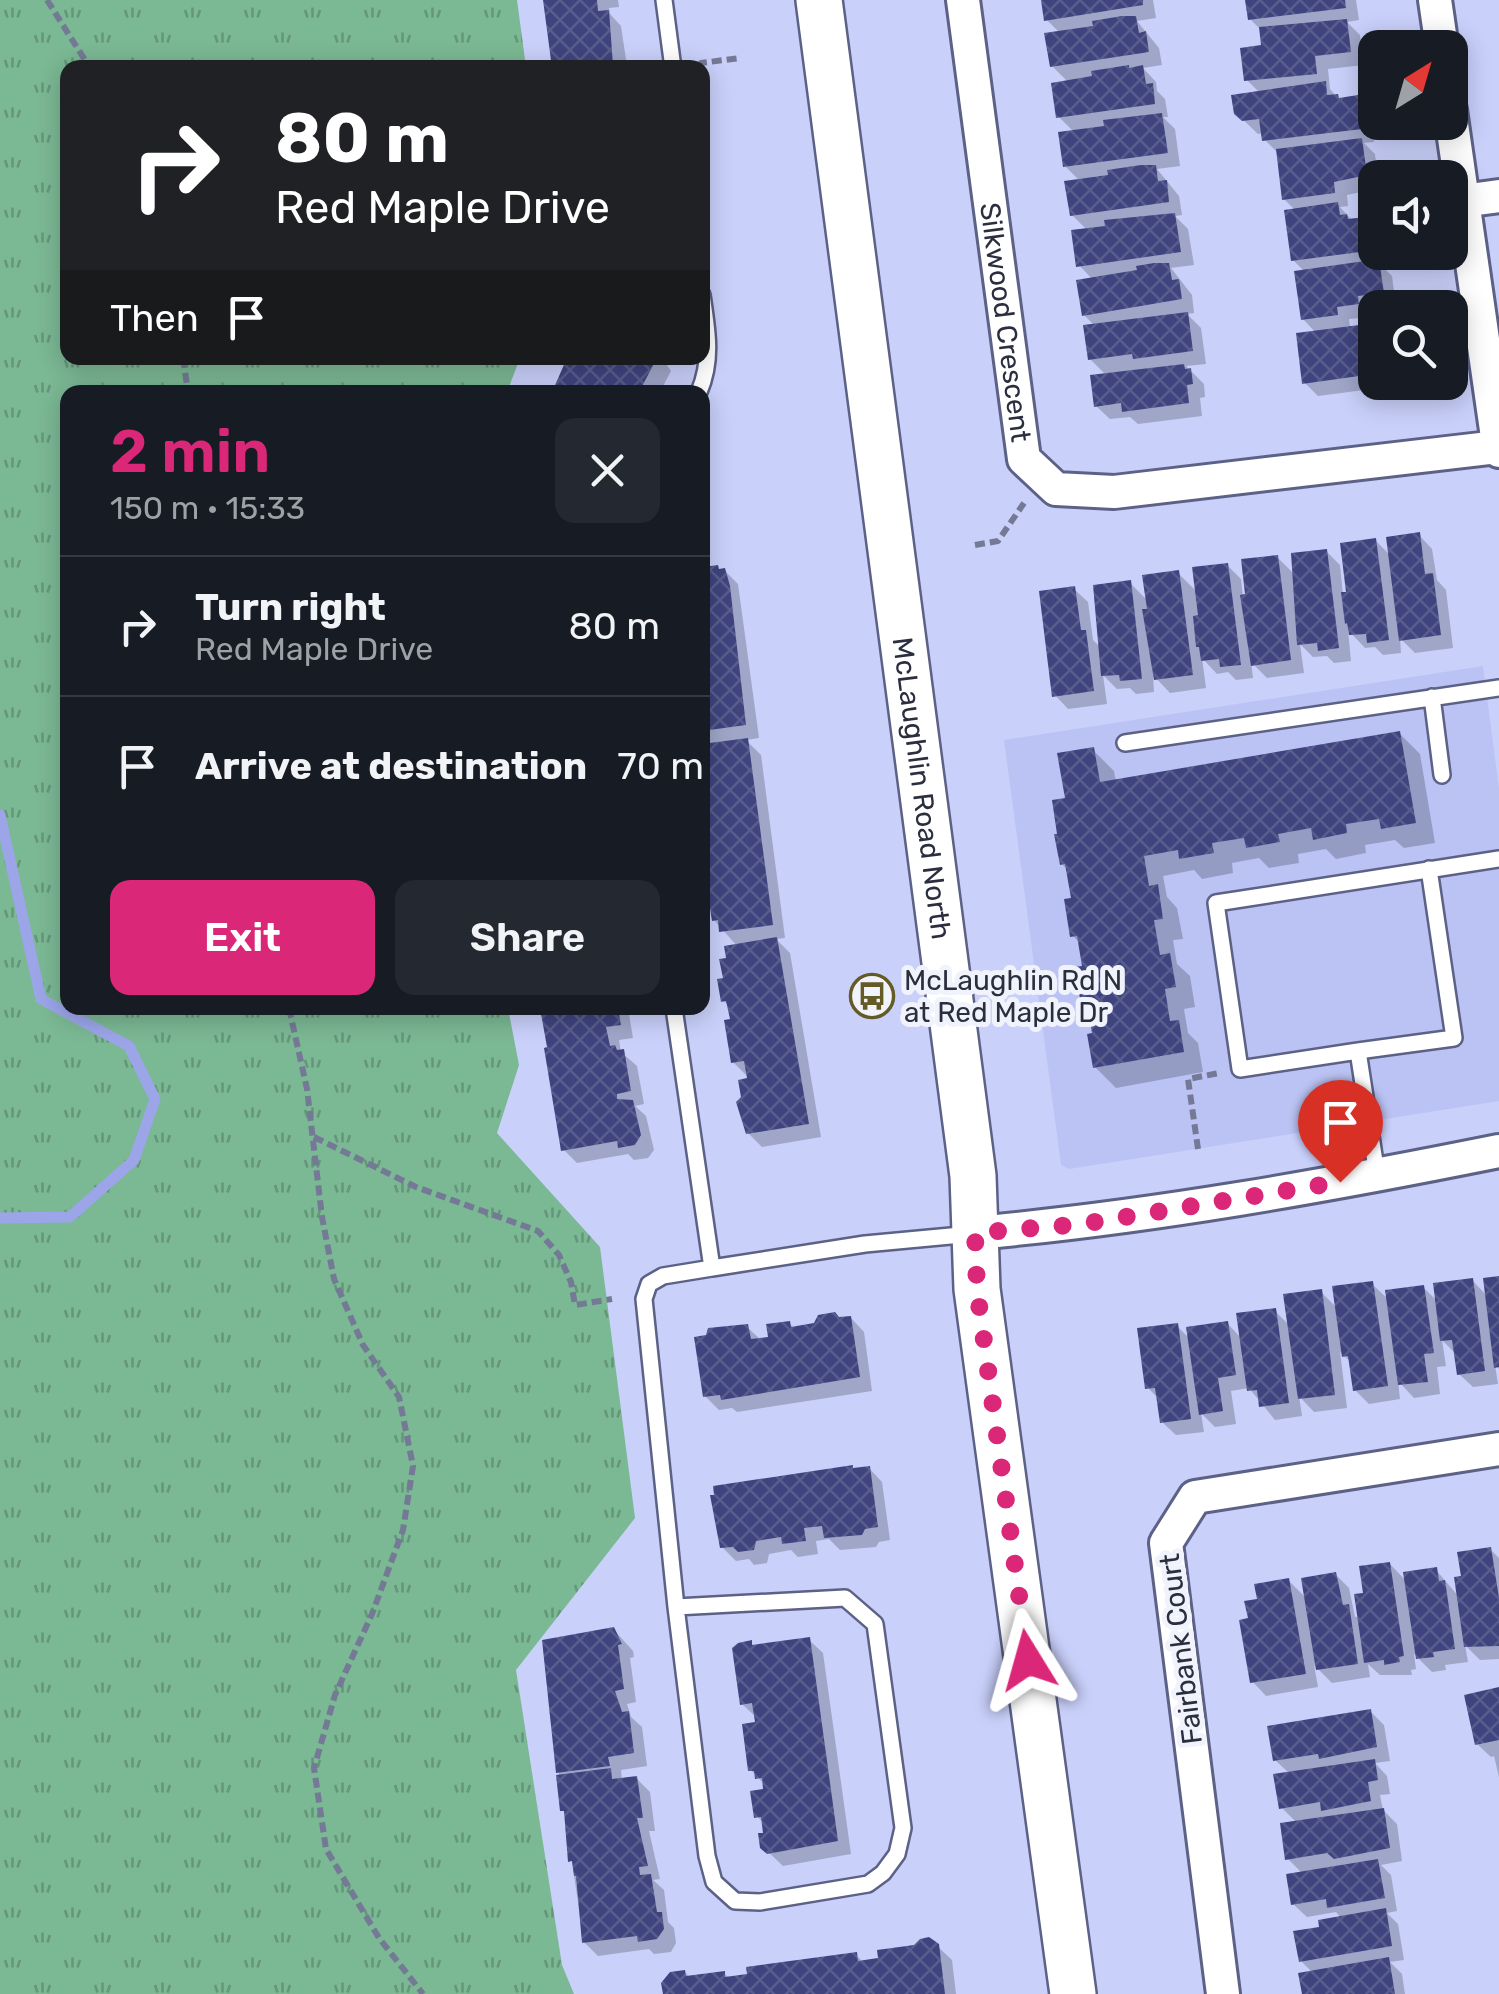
<!DOCTYPE html>
<meta charset="utf-8">
<style>
:root{--surface:#171b24;--page:#242831;--text:#f1f3f6;--muted:#9ea1a6;--line:#363941;--accent:#db2777}
body{margin:0;font-family:Rubik,sans-serif;background:var(--page);color:var(--text);height:100vh;display:flex;flex-direction:column;font-size:38px;white-space:nowrap}
*{box-sizing:border-box;margin:0}
p{font-size:32px;color:var(--muted)}
.icon{flex:none;width:55px;height:55px;fill:none;stroke:currentColor;stroke-width:2;stroke-linecap:round;stroke-linejoin:round}
.map{position:relative;flex:1;overflow:hidden}
.side{position:absolute;left:60px;top:385px;width:650px;height:630px;display:flex;flex-direction:column;background:var(--surface);border-radius:20px;box-shadow:0 5px 25px #0003}
.side>*{flex:none}
.hud{position:absolute;left:60px;top:60px;width:650px;height:305px;border-radius:20px;box-shadow:0 5px 25px #0003;background:#202124;color:#fff;overflow:hidden}
.needle{width:65px;rotate:37deg}
.buttons{position:absolute;left:1358px;top:30px;display:grid;gap:20px}
.buttons a{display:grid;place-items:center;width:110px;height:110px;border-radius:20px;background:var(--surface);box-shadow:0 5px 25px #0003;font-size:50px}
.pin{position:absolute;display:grid;place-items:center;width:85px;height:85px;color:#fff;margin:-102px -42px;border-radius:50% 50% 50% 0;rotate:-45deg;box-shadow:0 0 10px #0007}
.pin .icon{rotate:45deg}
.me{position:absolute;width:110px;margin:-55px;rotate:352deg;stroke-linejoin:round;filter:drop-shadow(0 0 8px #0008)}
.turn{display:flex;align-items:center;gap:35px;height:210px;padding:0 50px;font-size:45px}
.turn .icon{width:130px;height:130px;stroke-width:2.5}
.turn b{display:block;font-size:70px;line-height:85px}
.then{display:flex;align-items:center;height:95px;padding:0 50px;background:#0003;gap:20px;font-size:38px}
.round{display:grid;place-items:center;flex:none;width:105px;height:105px;border-radius:20px;background:var(--page)}
.head{display:flex;align-items:center;justify-content:space-between;height:170px;padding:0 50px}
h1{font-size:60px;font-weight:600;line-height:75px;color:var(--accent)}
.button{display:flex;gap:20px;margin-top:auto;padding:20px 50px}
.button a{flex:1;height:115px;border-radius:20px;background:var(--accent);color:#fff;font-size:40px;font-weight:600;line-height:115px;text-align:center}
.button a+a{background:var(--page);color:var(--text)}
ul{padding:0;list-style:none}
li{display:flex;align-items:center;gap:30px;height:140px;padding:0 50px;border-top:2px solid var(--line)}
li div{flex:1}
li b{display:block;font-size:38px}
li em{font-style:normal}
.map>svg:first-child{display:block}
.built{fill:#bbc3f4}
.park{fill:url(#park-tufts)}
.shadow{fill:#0003}
.lines{fill:none;stroke-linecap:round;stroke-linejoin:round}
.stream{stroke:#9ba5e8;stroke-width:11}
.building{fill:url(#building-cross-hatch)}
.service-casing{stroke:#5c6186;stroke-width:20}
.minor-casing{stroke:#5c6186;stroke-width:38}
.secondary-casing{stroke:#5c6186;stroke-width:50}
.path{stroke:#747995;stroke-width:6;stroke-dasharray:10 5;stroke-linecap:butt}
.service{stroke:#fff;stroke-width:15}
.minor{stroke:#fff;stroke-width:32}
.secondary{stroke:#fff;stroke-width:45}
.route{stroke:#db2777;stroke-width:18;stroke-dasharray:0 32.4}
.labels{text-anchor:middle;dominant-baseline:central;stroke-width:10;stroke-linejoin:round;paint-order:stroke}
.street-label{font-size:28px;fill:#2b2e3e;stroke:#f1f3fc}
.poi-label{font-size:28px;fill:#2b2e3e;stroke:#f1f3fc;text-anchor:start}
</style>
<div class="map">
<svg width="1499" height="1994" viewBox="0 0 1499 1994">
<defs>
<pattern id="park-tufts" width="24" height="20" patternUnits="userSpaceOnUse" patternTransform="scale(2.5)"><rect width="24" height="20" fill="#7bb894"/><path d="M3 7l-1-3M5 7V3M7 7l1-3M15 17l-1-3M17 17v-4M19 17l1-3" fill="none" stroke="#65967a"/></pattern>
<pattern id="building-cross-hatch" width="8" height="8" patternUnits="userSpaceOnUse" patternTransform="scale(2.5)"><rect width="8" height="8" fill="#3f447f"/><path d="M0 0l8 8M0 8l8-8" fill="none" stroke="#595d8d"/></pattern>
</defs>
<rect width="100%" height="100%" fill="#c9d0fa"/>
<path class="built" d="M1483,666l16,123v312l-430,68 -8,-4 -57,-425z"/>
<path class="park" d="M0,0h517l9,67 -458,1v290h452l-13,34h-439v616h440l11,57 -22,68 103,114 35,271 -119,152 46,295 12,29h-574z"/>
<path class="shadow" d="M545,0h73l1,7 -10,1 1,6 11,12 6,40 -73,2z
M1043,0h110l3,18 -19,3 22,27 3,17 -19,3 13,14 1,9 8,8 3,18h-5l12,12 5,37 -23,3 22,27 3,19 -7,1 13,13 6,36 -23,3 21,27 2,18 -7,1 14,14 5,36 -20,2 18,18 1,13 -5,1 2,18 -64,8 -8,-7 -20,2 -14,-13 11,-30 -17,-17 5,-33 -11,-11 9,-35 -14,-15 9,-34 -16,-16 8,-34 -15,-15 9,-34 -15,-15 9,-35 -16,-16 8,-33 -14,-14z
M1247,0h109l3,20 -12,2 13,13 4,30 -36,4 2,20 8,9h19l13,14 4,30 -10,1 11,11 3,24h-3v11l-28,6 1,11 -8,1 11,12 21,-1 3,34h14l1,11 -10,1 12,12 4,30 -21,2 -4,1 1,8 -23,2 1,9 25,-3v56h-4l1,8 -54,7 -14,-14 12,-49 -13,-14 2,-47 -12,-12 3,-49 -12,-12 -5,-45 -14,-14 -1,-7 -6,1 -22,-21 24,-20 -13,-13 17,-33 -2,-16 -12,-12z
M570,358h92l9,13 -11,21h-105z
M1419,535l13,14 5,31 9,10 7,58 -38,5 -15,-15 1,15 -18,2 -8,-8 -10,1 -17,-18 3,31 -17,2 -7,-7 -14,1 -13,-13 4,29 -37,5 -16,-16 2,16 -17,2 -8,-8 -11,2 -15,-16 4,30 -36,5 -17,-18 1,17 -18,2 -6,-6 -13,1 -14,-14 4,29 -39,5 -13,-14 19,-106 14,13 5,38 8,8 29,-65 18,18 30,-28 19,19 30,-27 14,14 2,18 34,-40 18,18 31,-24 14,14 3,30 6,-1 27,-53 15,15z
M724,570l14,14 21,154 -13,2 15,15 24,183 -9,1 14,14 31,184 -59,10 -14,-14 3,-53 -18,-18v-41l-3,-14 -6,-6 5,-41 8,-14 -23,-26 -1,-14 -5,-5 -6,-40v-40l5,-1 -5,-11v-236z
M1399,733l21,21 15,89 -31,5 -9,-8 -30,5 1,8 -30,6 -10,-10 -28,5 1,9 -30,5 -10,-10 -27,5 1,10 -31,6 -8,-9 -31,6 4,21 10,11 6,31 -10,1 4,24 13,12 5,31 -11,2 4,24 10,10 5,29 -87,16 -21,-21 -5,-57 -7,-8 2,-34 -4,-24 -8,-8 1,-36 -5,-29 -7,-7 6,-64 25,-50 21,21 2,11z
M540,1008h88l5,30 -14,2 2,12 16,14 7,38 -9,2 11,10 8,34 -6,8 -14,2 -6,-6 -51,9 -13,-13 -20,-139z
M1499,1278v91l-4,-4 3,19 -25,3 -14,-13 -2,-19 -15,-15 4,26 -9,1 3,27 -26,4 -16,-17 2,18 -31,5 -14,-14 -4,-28 -11,-10 7,56 -33,4 -15,-16 3,20 -27,4 -26,-32 -18,3 5,33 -21,3 -14,-14 3,19 -28,3 -14,-13 -2,-22 -12,-12 29,-62 14,14 36,-17 15,16 33,-28 15,15 31,-34 17,17 34,-25 17,16 34,-13 15,15 34,-22 15,16z
M851,1318l13,14 8,59 -135,21 -5,-4 -13,2 -14,-14 42,-69 14,13 10,-1 18,-16 6,6z
M869,1468l13,14 8,58 -11,2 -3,5 -36,3 -11,-11 -13,2 2,13 -20,3 -7,-7 -22,4 -2,9 -13,2 -5,-6 -13,2 -14,-14 133,-77z
M1490,1549l9,9v101l-19,1 -15,-15 3,17 -23,3 1,5 -14,2 -18,-18 2,15 -5,1 1,5h-32l-12,-11 2,13 -38,6 -18,-18 4,22 -52,9 -13,-14 -3,-62 10,-19 28,-21 19,19 29,-24 13,13 6,29 5,-1 6,-21 24,-31 17,18 29,-12 24,28 3,-20z
M614,1630l19,21 1,6 -4,1 6,44 -9,2 4,13 11,10 5,39 -26,4 1,10 14,-2 14,14 5,39h-6l11,48 -7,1 11,10 4,32 6,6 2,15 -5,9 -17,2 -5,-5 -51,7 -14,-14 -35,-233z
M809,1640l14,13 28,201 -68,12 -21,-20 4,-11 -2,-11 -7,-8 8,-31 -14,-15 6,-52 -15,-14 9,-61 4,4z
M1499,1690v87l-5,-21 -3,1 -14,-13z
M1370,1711l14,14 6,36 -15,2 12,13 3,18 -10,1 3,15 14,14 5,37 -21,4 10,10 6,36 -10,2 11,11 6,36 -14,2 12,12 3,20h-101l9,-21 -12,-12 21,-32 19,-11 -5,-6 -29,5 -14,-13 10,-30 -16,-16 10,-35 -16,-16 9,-33 -15,-14z
M937,1946l15,14 4,34h-291l20,-22 5,6 34,-5 6,6 126,-24 7,7 53,-14z"/>
<g class="lines">
<path class="stream" d="M0,815l41,184 88,47 26,53 -21,61 -64,57 -70,1"/>
</g>
<path class="building" d="M543,0h54l1,11 11,-1 4,55 -61,3z
M1041,0h102v5l-99,16z
M1245,0h100l1,8 -98,12z
M1122,16h14l3,17 7,-2 3,21 -99,15 -6,-34 49,-7 -1,-5z
M1347,19l4,33 -36,4 2,18 -73,7 -4,-33 21,-3 -2,-18z
M1129,65v3l14,-3 3,19 7,-1 2,21 -99,14 -5,-35 41,-7 -1,-5z
M1326,81l1,14 11,-1 1,4 19,-3 4,34 -100,12 -3,-22 -17,2 -8,-7 -3,-19z
M1162,113l6,40 -105,14 -5,-35 46,-6 -1,-6z
M1362,138l5,37 -33,7 1,11 -53,7 -6,-51z
M1141,165h15l2,16 9,-1 2,22 -99,14 -6,-35 44,-6 -1,-5z
M1338,202l2,13 7,-1 1,5 25,-3 2,34 -84,11 -7,-51z
M1175,213l6,39 -105,15 -5,-37 34,-4 -1,-6z
M1379,259l5,34 -26,3 1,8 -22,3 1,8 -37,5 -7,-49z
M1154,263h15l3,17 7,-1 3,20 -100,17 -6,-36 61,-10 -1,-4z
M1188,312l5,39 -60,8 -1,-5 -44,6 -5,-35z
M1375,323v37l-7,1 1,6 -11,1 1,8 -57,8 -6,-51z
M567,358h90l-18,34h-87z
M1184,364l1,5 6,-1 2,16 -6,1 2,18 -67,9 -1,-9 -27,4 -4,-32z
M1420,532l5,42 8,-1 8,62 -42,6 -13,-104z
M1376,538l13,102 -22,3 -1,-9 -17,1 -2,-12 -2,1 -4,-32h5l-6,-49z
M1327,549l12,99 -21,3 -1,-8 -20,2 -6,-92z
M1278,555l13,105 -40,6 -11,-71 5,-1 -4,-35z
M1228,563l13,102 -21,2 -1,-8 -18,2 -2,-14h-3l-3,-31 5,-1 -6,-48z
M718,565l1,4 6,-1 5,18 16,139 -44,6v-160l1,-4z
M1179,570l14,105 -39,5 -12,-71h5l-5,-34z
M1131,580l11,99 -22,2 -1,-6 -18,1 -8,-91z
M1075,586l6,44h5l8,61 -42,6 -13,-106z
M1400,731l16,92 -35,6 -2,-10 -33,5 1,9 -34,7 -2,-12 -33,6 2,8 -34,6 -2,-10 -32,5 2,10 -35,6 -1,-9 -34,6 5,30 9,-2 5,35 -9,1 6,35 10,-2 6,34 -11,2 5,32 9,-1 5,32 -91,16 -6,-34 5,-1 -5,-30 -6,1 -7,-37 8,-1 -5,-30 -7,1 -6,-38 7,-1 -6,-34 -5,1 -6,-31h3l-5,-34 13,-2 -8,-45 37,-6 6,35z
M748,738l25,187 -54,7 -1,-12 -6,1 -3,-19h-4l-3,-20 3,-2 -3,-136z
M777,937l32,187 -63,10 -10,-32 5,-5 -3,-17 9,-2 -3,-17 -13,2 -7,-43 6,-1 -4,-18 -5,1 -4,-23 6,-1 -4,-19 7,-1 -2,-12z
M540,1008h78l3,17 -15,2 4,19 5,-1 2,5 7,-1 7,42 -14,3v5l16,1 8,35 -6,10 -17,3 -1,-7 -56,10 -17,-103 3,-1z
M1499,1276v91l-5,1 -11,-90z
M1473,1278l12,93 -28,4 -5,-35 -12,1 -7,-58z
M1373,1281l15,105 -35,5 -5,-35 -6,1 -10,-71z
M1424,1285l10,68 -10,1 4,28 -30,3 -13,-95z
M1322,1289l13,106 -37,4 -15,-105z
M1276,1308l13,95 -30,4 -2,-17 -10,1 -11,-78z
M835,1312l4,5 12,-1 9,61 -139,23 -1,-5 -17,2 -9,-60 12,-2 2,-7 40,-4 3,15 17,-2 -2,-13 24,-3 1,6 23,-4 4,-8z
M1228,1321l8,54 -18,3 5,33 -24,4 -13,-88z
M1178,1323l13,96 -31,4 -5,-35 -10,1 -8,-61z
M853,1465v3l17,-2 8,61 -13,2 -3,6 -38,3 -2,-12 -18,2 2,13 -24,3 -1,-7 -25,4 -2,9 -16,2 -5,-5 -13,1 -10,-53h4l-1,-9z
M1491,1547l8,51v48l-35,1 -10,-70 7,-1 -4,-24z
M1390,1562l14,94 -5,1 1,5 -16,3v-5l-20,3 -10,-69 9,-1 -4,-27z
M1437,1567l2,14 6,-1 10,69 -22,3 1,5 -18,2 -13,-87z
M1336,1572l7,33 6,-1 9,60 -42,6 -15,-92z
M1289,1578l17,96 -56,9 -11,-63 9,-2 -4,-17 13,-2 -3,-15z
M614,1627l8,17 -4,1 6,44 -9,2 7,21 7,-1 5,42 -26,4 2,9 -54,7 -14,-133z
M810,1637l28,204 -71,13 -7,-6 -2,-15h5l-2,-16 -7,1 -4,-27 13,-2 -1,-11 -7,1 -1,-8h-6l-6,-47 13,-2 -3,-19 -12,2 -8,-57 6,-5 14,-3v5z
M1499,1687v53l-24,5 -11,-50z
M1371,1709l6,38 -58,12 -1,-5 -45,7 -6,-35z
M1375,1759l3,21 -10,2 3,19 -50,10 -1,-9 -41,7 -6,-35z
M611,1768l1,11 25,-3 6,42h-6l11,48 -9,1 1,8 11,-1 6,38h5l2,17 -7,10 -19,3 -1,-6 -55,7 -6,-67h-2l-2,-15 -4,1 -4,-51h-4l-4,-36z
M1384,1808l6,40 -56,11 -7,-6 -42,7 -5,-37z
M1378,1859l7,39 -58,10 -1,-9 -35,6 -5,-31z
M1386,1908l6,38 -93,16 -6,-31 26,-4 -1,-7z
M929,1937l10,7 6,50h-282l-2,-11 9,-11 15,-2 1,6 39,-5v6l22,-3 -1,-7 111,-15 1,9 20,-3 -1,-8 37,-5 6,-6z
M1389,1957l6,37h-93l-4,-21z"/>
<g class="lines">
<defs>
<path id="service" d="M664,0l9,68
M699,392c14,-32 8,-63 3,-97
M1432,697l10,78
M1125,743l374,-55
M674,1008l38,260 153,-24 107,-10
M1358,1051l-118,18 -24,-166 283,-44
M1377,1175l-19,-124 96,-13 -25,-169
M676,1607l31,249 7,26 21,19 25,1 108,-18 15,-11 14,-19 6,-26 -28,-204 -30,-26 -169,9 -32,-308 5,-15 14,-8 49,-8"/>
<g id="minor">
<path id="s1" d="M963,0l61,459 32,30 58,3 384,-45"/>
<path d="M1435,0l7,48"/>
<path d="M1450,110l49,341"/>
<path d="M1462,201l37,-5"/>
<path d="M975,1233c176,-16 350,-47 524,-82"/>
<path d="M1223,1994l-57,-451 29,-46 304,-48"/>
</g>
<g id="secondary">
<path id="s2" d="M819,0l154,1176 4,113 96,705"/>
</g>
</defs>
<use href="#service" class="service-casing"/>
<use href="#minor" class="minor-casing"/>
<use href="#secondary" class="secondary-casing"/>
<path class="path" d="M47,0l43,68
M702,67l-1,-4 39,-5
M183,358l5,34
M975,545l23,-4 26,-38
M289,1008l18,81 15,128 12,62 29,66 36,52 14,69 -10,64 -31,84 -37,81 -21,73 12,81 53,89 44,56
M314,1137l102,50 122,44 21,24 12,27 4,23 37,-6
M1198,1149l-10,-70 31,-6"/>
<use href="#service" class="service"/>
<use href="#minor" class="minor"/>
<use href="#secondary" class="secondary"/>
</g>
<g class="lines">
<path class="route" d="M1028,1660l-51,-370 -2,-57 107,-9 258,-42"/>
</g>
<defs>
<symbol id="bus-ring" viewBox="-11 -11 22 22"><circle r="9.5" fill="#f1f3fc" stroke="#645a26" stroke-width="1.5"/><path d="M-5-6H5V4H4V6H2V4H-2V6H-4V4H-5ZM-3.5-4V0h7V-4ZM-3.5 1.2v1.5H-2V1.2ZM2 1.2v1.5H3.5V1.2Z" fill="#645a26"/></symbol>
</defs>
<g fill-rule="evenodd">
<use href="#bus-ring" x="847" y="971" width="50" height="50"/>
</g>
<g class="labels">
<g class="street-label">
<text stroke="none"><textPath href="#s1" startOffset="325">Silkwood Crescent</textPath></text>
<text stroke="none"><textPath href="#s2" startOffset="795">McLaughlin Road North</textPath></text>
<text transform="translate(1181 1649) rotate(-97)">Fairbank Court</text>
</g>
<g class="poi-label">
<text x="904" y="980">McLaughlin Rd N<tspan x="904" dy="32">at Red Maple Dr</tspan></text>
</g>
</g>
</svg>
<div class="buttons">
<a><svg class="needle" viewBox="-14 -14 28 28"><path d="M0-13l5 13h-10z" fill="#e53935"/><path d="M0 13l5-13h-10z" fill="#9ea1a6"/></svg></a>
<a><svg class="icon" aria-label="sound" viewBox="0 0 24 24"><path d="M4 9h4l5-4v14l-5-4H4zM17 9q2 3 0 6"/></svg></a>
<a><svg class="icon" aria-label="search" viewBox="0 0 24 24"><circle cx="10" cy="10" r="6"/><path d="M15 15l6 6"/></svg></a>
</div>
<div class="pin" style="left:1340px;top:1182px;background:#d93025"><svg class="icon" aria-label="arrive" viewBox="0 0 24 24"><path d="M6 21V4h12l-3 4 3 4H6"/></svg></div>
<svg class="me" style="left:1028px;top:1660px" viewBox="-20 -20 40 40"><path d="M0-17L14 15 0 8-14 15z" fill="#db2777" stroke="#fff" stroke-width="4"/></svg>
<div class="hud">
<div class="turn"><svg class="icon" aria-label="right" viewBox="0 0 24 24"><path d="M7 20v-9h11M14 6l5 5-5 5"/></svg><div><b>80 m</b>Red Maple Drive</div></div>
<div class="then">Then<svg class="icon" aria-label="arrive" viewBox="0 0 24 24"><path d="M6 21V4h12l-3 4 3 4H6"/></svg></div>
</div>
<section class="side">
<div class="head"><div><h1>2 min</h1><p>150 m · 15:33</p></div><a class="round"><svg class="icon" aria-label="close" viewBox="0 0 24 24"><path d="M6 6l12 12M18 6L6 18"/></svg></a></div>
<ul>
<li><svg class="icon" aria-label="right" viewBox="0 0 24 24"><path d="M7 20v-9h11M14 6l5 5-5 5"/></svg><div><b>Turn right</b><p>Red Maple Drive</p></div><em>80 m</em></li>
<li><svg class="icon" aria-label="arrive" viewBox="0 0 24 24"><path d="M6 21V4h12l-3 4 3 4H6"/></svg><div><b>Arrive at destination</b></div><em>70 m</em></li>
</ul>
<div class="button"><a>Exit</a><a>Share</a></div>
</section>
</div>
